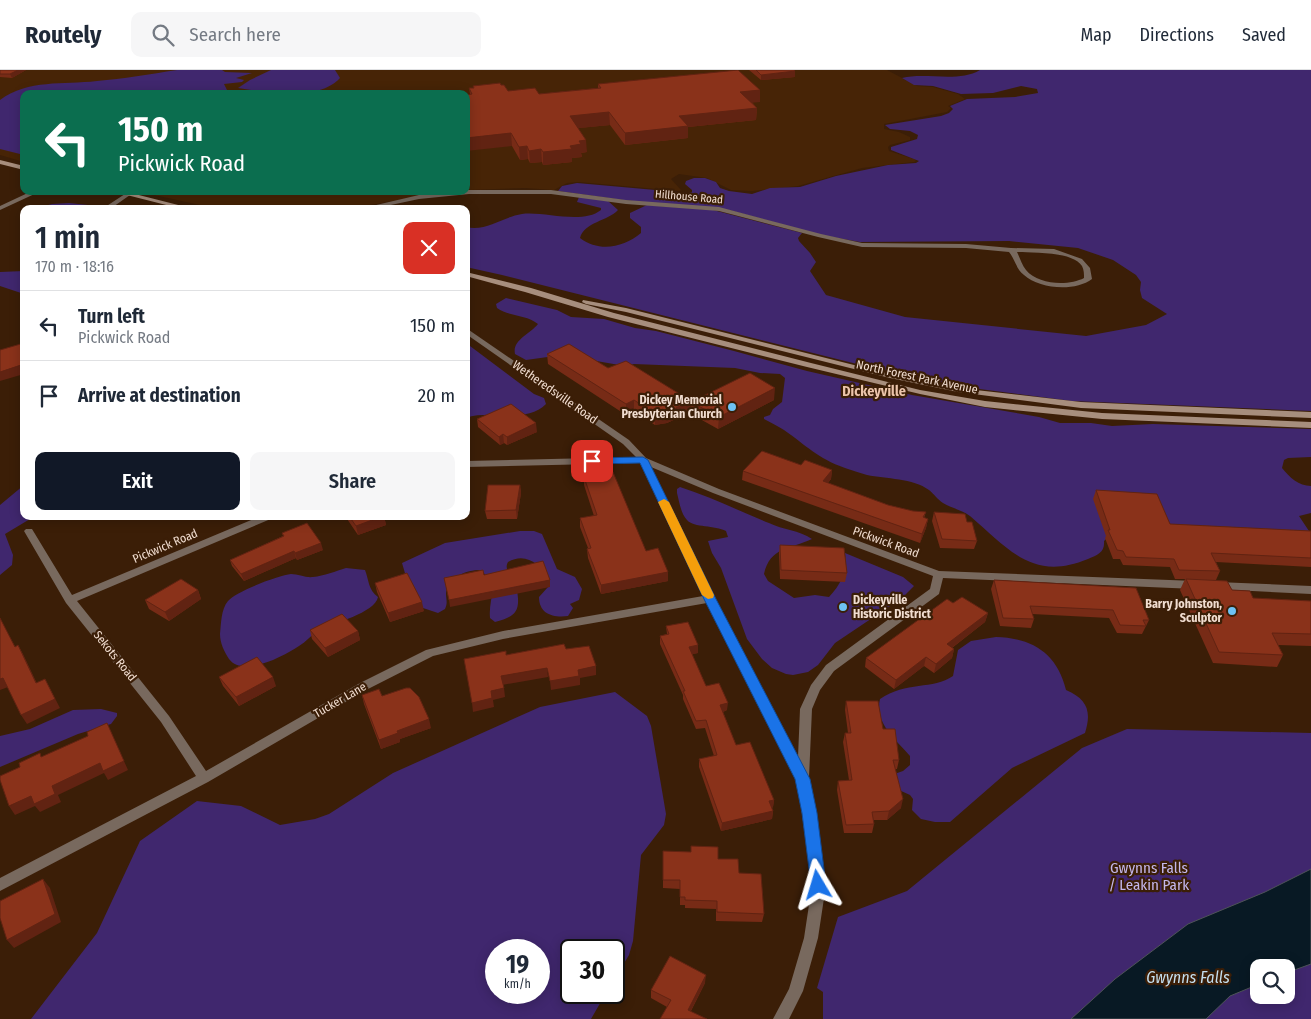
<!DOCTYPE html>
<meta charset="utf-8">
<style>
:root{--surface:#fff;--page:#f6f6f7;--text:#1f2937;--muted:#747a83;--line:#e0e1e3;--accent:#111827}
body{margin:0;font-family:"Fira Sans Condensed",sans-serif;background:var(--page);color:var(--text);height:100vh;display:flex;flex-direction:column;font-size:19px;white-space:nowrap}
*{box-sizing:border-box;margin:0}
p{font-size:16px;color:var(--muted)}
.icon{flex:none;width:28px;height:28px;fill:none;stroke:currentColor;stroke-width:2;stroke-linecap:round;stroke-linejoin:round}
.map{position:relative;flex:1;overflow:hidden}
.side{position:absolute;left:20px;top:135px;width:450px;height:315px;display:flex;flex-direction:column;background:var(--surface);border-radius:10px;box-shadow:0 2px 12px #0003}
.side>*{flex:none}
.guide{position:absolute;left:20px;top:20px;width:450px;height:105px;border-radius:10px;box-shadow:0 2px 12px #0003;background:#0b6e4f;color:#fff;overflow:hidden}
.fabs{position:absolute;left:1250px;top:889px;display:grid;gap:10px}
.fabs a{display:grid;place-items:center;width:45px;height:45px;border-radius:10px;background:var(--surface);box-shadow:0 2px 12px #0003;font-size:25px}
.speed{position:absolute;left:485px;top:869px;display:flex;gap:10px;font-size:25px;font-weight:700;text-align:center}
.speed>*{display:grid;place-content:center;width:65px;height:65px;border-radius:50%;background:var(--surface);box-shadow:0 2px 12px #0003;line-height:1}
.speed small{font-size:12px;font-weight:400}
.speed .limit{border:2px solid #111;border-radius:8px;background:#fff;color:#111}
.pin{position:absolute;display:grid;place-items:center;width:42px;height:42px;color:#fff;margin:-21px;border-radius:10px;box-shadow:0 2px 8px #0006}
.me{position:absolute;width:55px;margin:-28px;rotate:353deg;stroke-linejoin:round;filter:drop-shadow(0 0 4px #0008)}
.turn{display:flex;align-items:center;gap:18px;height:105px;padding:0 15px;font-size:22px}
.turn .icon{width:65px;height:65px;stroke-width:2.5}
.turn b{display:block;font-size:35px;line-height:42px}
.round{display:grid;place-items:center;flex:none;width:52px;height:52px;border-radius:10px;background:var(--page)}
.head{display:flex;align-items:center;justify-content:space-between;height:85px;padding:0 15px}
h1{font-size:30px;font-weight:600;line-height:38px}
.action{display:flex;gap:10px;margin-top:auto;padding:10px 15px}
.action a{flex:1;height:58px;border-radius:10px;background:var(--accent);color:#fff;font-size:20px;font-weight:600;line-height:58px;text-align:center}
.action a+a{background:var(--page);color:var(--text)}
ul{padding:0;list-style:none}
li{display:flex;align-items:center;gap:15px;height:70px;padding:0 15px;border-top:1px solid var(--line)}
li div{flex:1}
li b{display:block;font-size:19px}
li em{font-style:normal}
header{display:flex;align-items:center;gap:30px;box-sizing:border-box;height:70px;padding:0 25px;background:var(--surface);border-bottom:1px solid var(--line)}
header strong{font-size:24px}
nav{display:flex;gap:28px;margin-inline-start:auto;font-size:18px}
.search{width:350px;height:45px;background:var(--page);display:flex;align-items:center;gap:12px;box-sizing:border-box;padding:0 18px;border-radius:10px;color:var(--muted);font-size:19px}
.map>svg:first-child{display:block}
.built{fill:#472406}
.green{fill:#40276e;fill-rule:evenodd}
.water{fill:#081924;stroke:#4e5458}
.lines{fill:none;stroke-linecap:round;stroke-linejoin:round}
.minor{fill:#78695e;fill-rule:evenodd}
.secondary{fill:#a78e7d;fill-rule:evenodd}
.wall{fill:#772b16}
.shaded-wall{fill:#612312}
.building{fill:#8a321a;stroke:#612312}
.route{fill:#1a73e8;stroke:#114b97}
.slow{fill:#f59e0b}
.poi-dot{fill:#6ec2f3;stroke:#3b1e07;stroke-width:2}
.labels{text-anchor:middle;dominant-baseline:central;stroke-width:4.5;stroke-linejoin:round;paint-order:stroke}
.far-street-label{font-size:11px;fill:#f1ddd0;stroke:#3b1e07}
.street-label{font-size:12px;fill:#f1ddd0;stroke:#3b1e07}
.poi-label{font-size:12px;font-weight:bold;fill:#f1ddd0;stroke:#3b1e07;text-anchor:end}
.neighbourhood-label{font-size:14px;font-weight:bold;fill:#ecc5ab;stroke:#3b1e07}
.near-park-label{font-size:15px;fill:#c4b7ec;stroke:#3b1e07}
.near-water-label{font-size:16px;font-style:italic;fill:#c4dff0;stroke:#3b1e07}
</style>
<header>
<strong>Routely</strong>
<div class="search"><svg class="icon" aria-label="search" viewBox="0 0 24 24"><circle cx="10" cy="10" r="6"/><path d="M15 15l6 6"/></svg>Search here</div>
<nav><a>Map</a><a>Directions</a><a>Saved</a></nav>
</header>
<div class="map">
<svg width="1311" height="949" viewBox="0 0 1311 949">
<rect width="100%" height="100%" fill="#3b1e07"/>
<path class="built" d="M11,0h876l30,16 16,1 25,7 7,5 -17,7 3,2 -4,4 -63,12v5l15,3 11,5v3l-20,5 -2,2 1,4 25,8 2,2 -2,1 -52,6 -64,18 -46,5 -21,-1 -24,-12 -28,-4 -8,5 10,11 -2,1 -100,-9 -12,1 -13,7 -29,-2 -59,2v-96h-442v68l-24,-7v-83z
M136,121h314l-102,18h-130z"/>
<path class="green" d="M177,0h45l3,2 27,1 -16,5 8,2 -2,2 -18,2 3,6 -9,4h-194v61l-24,-6v-49c29,-21 62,-15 97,-19 26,-2 53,-7 80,-11z
M271,0h64l5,8c-18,21 -66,16 -92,16l3,-4 -13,-2 12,-8z
M980,0h331v341l-239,-10 -108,-14 -99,-21 -363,-91 -36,-8v-40c20,5 36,-10 56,-13 22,-3 60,11 79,-4v-2l-24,-6 2,-5 29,4 10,9c-10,11 -34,12 -38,28 20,15 44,9 61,-5v-6l-11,-9v-5l17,-8 66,5 89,23 -4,5 1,3 11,12 6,9 -6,9 16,24 79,22 181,19 60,-11 21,-11 -25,-16 -2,-8 1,-8 -5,-7 -23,-15 -35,-12 -69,-7 -149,1 -39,-7 -92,-25 -106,-10 -65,-9 4,-5 15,-3 112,10 3,-1v-2l-7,-6 1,-3 8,-3h11l11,4 4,6 9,3 23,3 18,-6 30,-1 36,-11 52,-11 28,-2 3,-2 -28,-11v-3l26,-8 1,-4 -8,-4 -20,-2 -5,-4 56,-9 8,-3 4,-4 -3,-3 17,-7 48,-2 23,-4 -1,-4 -16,-3 -28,7 -32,1 -28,-8 -19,-1 -12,-7c24,-6 56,5 78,-8z
M69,133l19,2 10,4h-65l19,-5z
M24,201v23l-24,-8v-14z
M506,228l51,12 14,7 33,2 31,9 21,3 78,20 73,20 105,24 127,22 21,6h31l21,3 41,-2 158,5v28l-23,1 -4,2 -2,8c7,9 17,18 29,18v27l-12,3 10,15 -202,7 -3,3c1,11 -6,14 -16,18 -56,23 -79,-10 -118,-43 -8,-6 -19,-8 -27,-13 -6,-4 -9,-9 -14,-13 -16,-12 -43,-11 -62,-15 -8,-2 -15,-5 -22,-7 -28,-10 -38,-22 -61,-38 -6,-4 -13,-7 -20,-11v-2l6,-2 3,-6 9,-7 3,-24 -5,-4 -20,-1 -25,-5 -101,-4 -9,2 -63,-11 -36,5 -11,-6c-3,-14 15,-20 23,-30 -12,-10 -28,-7 -41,-16l-1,-4z
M466,273l68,51 10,4 2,6c-19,20 -56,5 -80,14z
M24,415v31h11l-30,18 8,21 -1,10 -12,10v-70z
M680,417c31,10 59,24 89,36 14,7 30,7 43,16 -22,10 -42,8 -48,35l4,7 26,17 21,-3 14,2c13,-14 18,-26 16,-44l58,24 11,9 -12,12 -67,45 -17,22 -10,7 -15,3 -7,-1 -14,-6 -10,-9 -15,-20 -26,-71 -9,-15 -4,-12 20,-4 -2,-6c-11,-6 -32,-3 -39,-11 -6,-6 -8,-19 -10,-27v-4z
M520,461h14l8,3 15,35 18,8 7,12 -3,11 -9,4 3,4 -5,8c-15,2 -29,-2 -29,-19l9,-10 2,-8c-11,-15 -24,-27 -42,-17 -4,8 2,11 6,17 2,3 2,8 3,12 4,21 -3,26 -22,31l-5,-4c-2,-21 11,-32 -10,-48 -13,0 -33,7 -34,23 0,7 2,9 -1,16l-7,4 -15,-5 -16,-28 -5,-17 43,-20z
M346,498l19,2c4,10 3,20 13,27 -3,16 -45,26 -58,33 -8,4 -14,12 -21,16 -15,10 -56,32 -70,13 -5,-8 -9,-16 -9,-25 1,-10 1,-25 8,-33 7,-9 51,-26 63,-27 7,0 15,4 22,3 11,-1 23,-6 33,-9z
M996,567c36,1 61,16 70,53 21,9 26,21 19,43l-73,35 -62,54h-15l-14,-3 -9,-9 1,-11 -3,-4 -33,-15 26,-9 7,-6v-9c-14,-16 -36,-33 -30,-57 26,-18 53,-9 73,-23l5,-26 13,-9z
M615,622l32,24 4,10 15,88 -2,11 -23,30 -8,86 -4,14 -15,25v-30h-43v42l35,1 -15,26h-560l66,-86 43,-92 57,-40 44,5 39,19 35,-6 14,-5 64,-41 147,-66zM496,880h43v42h-43z
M101,639l16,4v3l-6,8 -33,10 -78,33v-31l30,-7 43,-19z
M1127,659l184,4v286h-488v-27l-6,-4 21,-71 69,-26 175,-143zM1259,898h27v27h-27z"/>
<path class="water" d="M1311,799v95l-25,9v-5h-27v16l-29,12 -24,23h-135l44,-40 73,-55 77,-32z"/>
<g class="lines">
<path class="minor" d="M466,120h85l75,10 93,7 102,27 41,9 104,1 45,4 43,1 28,10 8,9 2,11c-17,13 -53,10 -68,-4 -8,-6 -9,-16 -15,-23l-43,-4 -104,-1 -44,-10 -99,-26 -93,-7 -75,-10h-82l-50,5 -47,10h-13l60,-14zM1017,182c16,1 55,-1 65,14 2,4 2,8 2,12 -15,8 -46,7 -58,-8 -4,-5 -6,-12 -9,-18z
M32,121h9l-41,19v-4z
M125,124l5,1 -20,14h-8z
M466,258l163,112 17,18 73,31 220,82 256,10 5,4 -5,4 -252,-11 -4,16 -105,77 -14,19 -8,19 -3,69 17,107 -8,53 -15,53 -14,28h-16l16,-30 15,-51 8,-53 -15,-106 -90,-176 -204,36 -70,17 -65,33 -160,93 -208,109v-13l196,-102 -35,-54 -95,-119 -42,-72 2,-2h6l40,66 189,-79h14l-2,2 -196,83 92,115 37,55 154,-88 66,-33 77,-19 200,-35 -63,-133 -174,4v-6l170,-4 -13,-13 -157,-110zM651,397l62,26 220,83 -3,13 -104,76 -15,20 -11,24 -2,48 -83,-158z
M1217,512l94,4v8l-98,-5 -1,-3z"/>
<path class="secondary" d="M0,90l24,6v4l-24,-6z
M111,121h12l71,18h-12z
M466,202l65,16 83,25 197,50 109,27 65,11 117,12 209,9v6l-209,-9 -117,-12 -65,-13 -113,-27 -199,-50 -83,-25 -59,-16z
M583,230l43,8 264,66 68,14 123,14 230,10v6l-230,-10 -123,-16 -68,-14 -264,-66 -40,-8 -4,-2z"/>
</g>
<path class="wall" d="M0,0h26l-14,8 -12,-1z
M749,0h45l1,1v6l-34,3z
M598,14l162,18h-8l5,6 -1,12 -68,7v11l-63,7 -15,-20 -32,3 9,24 -6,1 1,4 -10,1v4l-29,3 -1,-3 -12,1 -2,-4 -8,1 -8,-14 -42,-52 -1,-6h4v-2l28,-1 7,6 31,3 59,-6z
M547,284l61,14 83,44 -24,11 -12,2 -21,-14 -8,4 -78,-51z
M774,330l-56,29 -27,-15v-12z
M477,349l60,13 -30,13 -3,-2 -4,2 -22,-18z
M801,395l31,5 -1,9 -3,4 60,22 25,6 13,1 -2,6 4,1 -2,9 -6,15 -178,-63 1,-9z
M584,407l62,74 22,30 -67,13 -13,-36 -1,-9 1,-1 -8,-21v-9l14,-2 -10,-31z
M520,415l1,8 -4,26h-30l-2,-8z
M1096,420l74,34 141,7v36l-95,-5 4,9 -4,9 16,10 21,8 58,3v45l-33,-1 5,10 -6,12 -64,-4 -33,-73 5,-11h-10l-5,-12 -47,-2 -3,-6h-7l-8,-21 1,-2 -13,-37z
M934,442l33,10 10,19 -3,8 -34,-1 -8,-27z
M345,446h39l2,9 -28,10z
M282,463l41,17 -26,10 -1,-2 -52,23 -12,-15 -2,-6 53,-24z
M780,475l67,28 -2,9 -65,-3 -1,-26z
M994,510l142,8 13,32 -7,14 -25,-1 -8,-15 -77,-4 2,5 -3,9 -31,-2 -9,-37z
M375,513l49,28 -34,11 -13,-30z
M198,520l3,9 -32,22 -20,-12 -4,-9z
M953,533l35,10 -3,9 -33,26 2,1 -2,9 -18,15 -10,-7 -30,23 -29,-22 1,-9z
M666,556l32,19v8l-6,1 14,32 21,24 -4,2 13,33 38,55 -1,7 -1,1 1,3 -1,8 -51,12 -22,-64v-8l15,-3 -9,-28 -9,1 -13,-30v-4l-23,-51v-8l7,-2z
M310,560l48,1 2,9 -32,17 -16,-18z
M219,607l57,9 -37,20 -16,-20z
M362,625l20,1 49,32 -31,11v3l-19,7 -17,-45z
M846,631l37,28 16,31 -2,9h-2l6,39 -14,12h-13v4l-2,9h-28l-7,-43 1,-9 11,-1 -6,-38 2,-9h3l-3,-23z
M663,781l55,8 21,14 25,41 -2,8 -46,-1v-12l-31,-1v-3h-5v-16l-17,-1z
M705,913l-14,28 -24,-4 -16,-9v-8z"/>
<path class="shaded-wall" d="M18,0h8l-14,8 -2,-4z
M795,1v6l-34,3v-5z
M760,20v12l-21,2 1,-12z
M757,38l-1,12 -68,7v11l-63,7v-12l54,-17z
M609,42l1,13 -39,4 -1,-13z
M511,63l1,13 -46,5v-13z
M586,70l1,12 -6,1 1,4 -10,1v4l-29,3v-13l27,-6 9,-5z
M527,76l1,13 -8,1 -1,-13z
M541,79l1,13 -12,1 -1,-12z
M24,294v10l-24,7v-9z
M775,318l-1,12 -56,29 1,-12z
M634,330v11l-8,4v-11z
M691,331v11l-24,11 -12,2v-11z
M536,353l1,9 -30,13v-8z
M503,364l1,9 -4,2 -1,-8z
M832,400l-1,9 -9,11 1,-9z
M520,415l1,8 -4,26 -1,-9z
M383,446h1l2,9 -28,10 -2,-9z
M928,449l-2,9 -6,15 2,-9z
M321,473l2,7 -26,10 -2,-7z
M294,481l2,7 -52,23 -3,-7z
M668,502v9l-67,13v-9z
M550,510v7l-100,20 -1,-7z
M198,520l3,9 -32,22 -4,-9z
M422,532l2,9 -34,11 -2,-9z
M988,543l-3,9 -40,31 2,-9z
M358,561l2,9 -32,17 -3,-9z
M18,575l5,9 18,38 -5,-9z
M698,575v8l-9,2v-8z
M954,579l-2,9 -18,15 2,-9z
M926,587l-2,9 -30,23 2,-9z
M596,596v9l-16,3v7l-29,5 -1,-9 28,-11z
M547,598l1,9 -46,8 -1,-9z
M273,607l3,9 -37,20 -3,-9z
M3,608l5,9 -8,3v-11z
M45,609l15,29 -33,16 -6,-9z
M504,618l1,9 -12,3 1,7 -21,5 -1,-9 19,-12z
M728,633l-1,7 -7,3v-8z
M429,649l2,9 -31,11v3l-19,7 -2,-9 18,-9z
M107,653l21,47 -20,10 -4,-7 -46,22 3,7 -21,10 -5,-6 -20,9 -6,-9 43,-20z
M903,729l-2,9 -14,12 2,-9z
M774,730l-1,7 -5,1 1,-7z
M773,741l-1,8 -51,12 1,-8z
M43,809l7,9 11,34 -47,26 -7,-8z
M706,905l-1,8 -18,35 1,-8z"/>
<path class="building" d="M0,0h18l-8,4h-10z
M738,0l22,20 -20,2 17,16 -78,8 9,10 -63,7 -16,-21 -39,4 16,24 -7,1 2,3 -11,2 2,3 -29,3 -2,-3 -12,2 -2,-5 -8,1 -8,-14 -45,5v-43l6,-1 -3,-6h5l-1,-2 27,-3 1,2h3l4,6 27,-3 4,6 62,-6 -3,-4z
M756,0h38l1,1 -34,4z
M24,273v21l-24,8v-22z
M569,274l39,24 18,-7 65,40 -24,11 -12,2 -21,-14 -8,4 -79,-50z
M750,303l25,15 -56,29 -28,-15z
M511,334l25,19 -29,14 -4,-3 -4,3 -22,-18z
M762,381l39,14 4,-5 27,10 -9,11 65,24 25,6 13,1 -3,5 5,2 -6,15 -179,-63z
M613,402l33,79 12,-3 10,24 -67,13 -14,-36 4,-1 -11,-30 17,-3 -13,-38z
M488,415h32l-4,25 -31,1z
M1096,420l61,4 13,30 141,7v27l-100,-5 9,18 -41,-1 -5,-11 -48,-2 -3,-6 -6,-1 -9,-20h2z
M934,442l31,2 2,8h5l5,19 -35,-2z
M349,446h34l-27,10z
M307,453l14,20 -26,10 -1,-2 -53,23 -11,-14 54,-24 -2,-3z
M780,475l64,3 3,25 -66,-3z
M543,491l7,19 -101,20 -5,-22 39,-8 1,5z
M407,503l15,29 -34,11 -13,-30z
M181,509l17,11 -33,22 -20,-12z
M1186,509l41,2 5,9 18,1 3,7 58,3v33l-39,-1 11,22 -64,-3z
M994,510l142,8 13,32h-6l3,6 -26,-1 -7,-15 -83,-4 4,13 -31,-1z
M962,527l26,16 -41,31 7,5 -18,15 -10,-7 -30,23 -30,-22 81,-59 6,4z
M342,544l16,17 -33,17 -15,-18z
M0,548l15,29 3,-2 18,38 9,-4 10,20 -34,16 -18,-37 -3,1z
M688,552l10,23 -9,2 17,39 13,-3 9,20 -8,2 16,40 14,-3 24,58 -5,1 4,10 -51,12 -23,-64 18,-4 -11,-35 -10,1 -13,-30h2l-25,-55 9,-2 -3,-8z
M564,574l2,5 23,-3 7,20 -18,4 1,6 -29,5 -3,-13 -46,8 3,12 -13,3 1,7 -20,5 -8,-44 42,-8v4z
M257,587l16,20 -37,20 -17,-20z
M406,618h4l9,9 10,22 -32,12 1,2 -19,7 -17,-45 17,-6 3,7z
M846,631h32l5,28h12l4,31h-6l10,39 -14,12 -17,1 2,12 -28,1 -8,-44 14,-1 -7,-47h6z
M107,653l17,38 -21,10 -3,-8 -48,23 3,8 -21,10 -3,-8 -22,10 -9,-26v-4l20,-9 -1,-4 21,-10 1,4 47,-21 -1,-4z
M691,776l27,1v12h20l1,14 22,1 3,40 -47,-2v-11l-32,-1v-3h-5v-17h-17v-29l28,1z
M43,809l12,35 -48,26 -7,-22v-17z
M670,886l36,19 -18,35 19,9h-47l11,-19 -20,-10z"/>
<path class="route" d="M643,387l5,3 68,139 94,180 7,34 9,72 -2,5 -6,2 -5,-2 -2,-5 -9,-72 -7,-34 -91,-180 -64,-136 -48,1 -5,-3 5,-3z"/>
<path class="slow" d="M664,429l5,3 45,93 -1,3 -5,1 -6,-4 -44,-93z"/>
<g class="poi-dot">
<circle cx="732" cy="337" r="5"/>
<circle cx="843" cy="537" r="5"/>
<circle cx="1232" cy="541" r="5"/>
</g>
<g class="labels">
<g class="far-street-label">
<text transform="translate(689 127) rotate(5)">Hillhouse Road</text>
</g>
<g class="street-label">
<text transform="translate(917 307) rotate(12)">North Forest Park Avenue</text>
<text transform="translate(555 322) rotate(35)">Wetheredsville Road</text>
<text transform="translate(886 472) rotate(20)">Pickwick Road</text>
<text transform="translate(165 476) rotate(-23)">Pickwick Road</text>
<text transform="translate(115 586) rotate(51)">Sekots Road</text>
<text transform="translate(340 630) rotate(-30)">Tucker Lane</text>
</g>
<g class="poi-label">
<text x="722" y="330">Dickey Memorial<tspan x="722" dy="14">Presbyterian Church</tspan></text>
<text x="853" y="530" text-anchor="start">Dickeyville<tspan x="853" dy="14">Historic District</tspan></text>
<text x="1222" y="534">Barry Johnston,<tspan x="1222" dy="14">Sculptor</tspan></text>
</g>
<g class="neighbourhood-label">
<text x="874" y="321">Dickeyville</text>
</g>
<g class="near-park-label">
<text x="1149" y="798">Gwynns Falls<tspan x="1149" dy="17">/ Leakin Park</tspan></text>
</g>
<g class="near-water-label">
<text x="1188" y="907">Gwynns Falls</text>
</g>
</g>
</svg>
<div class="fabs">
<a><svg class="icon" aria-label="search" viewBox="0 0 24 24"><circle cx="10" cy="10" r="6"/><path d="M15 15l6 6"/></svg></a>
</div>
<div class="speed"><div>19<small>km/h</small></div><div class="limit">30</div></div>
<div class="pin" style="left:592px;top:391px;background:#d93025"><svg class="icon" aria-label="arrive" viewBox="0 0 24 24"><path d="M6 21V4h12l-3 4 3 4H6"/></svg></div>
<svg class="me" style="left:818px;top:815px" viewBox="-20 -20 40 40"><path d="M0-17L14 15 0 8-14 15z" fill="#1a73e8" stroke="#fff" stroke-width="4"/></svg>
<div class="guide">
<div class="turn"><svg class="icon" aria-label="left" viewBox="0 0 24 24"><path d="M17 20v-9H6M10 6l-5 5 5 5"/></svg><div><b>150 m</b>Pickwick Road</div></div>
</div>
<section class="side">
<div class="head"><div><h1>1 min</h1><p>170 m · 18:16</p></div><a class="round" style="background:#d93025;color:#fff"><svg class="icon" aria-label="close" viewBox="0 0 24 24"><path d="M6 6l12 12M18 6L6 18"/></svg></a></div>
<ul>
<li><svg class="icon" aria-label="left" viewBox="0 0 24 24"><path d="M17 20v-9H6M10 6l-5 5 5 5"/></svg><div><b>Turn left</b><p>Pickwick Road</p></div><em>150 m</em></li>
<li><svg class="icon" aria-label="arrive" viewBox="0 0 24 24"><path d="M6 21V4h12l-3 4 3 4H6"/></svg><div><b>Arrive at destination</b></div><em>20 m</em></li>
</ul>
<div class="action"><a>Exit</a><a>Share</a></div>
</section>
</div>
